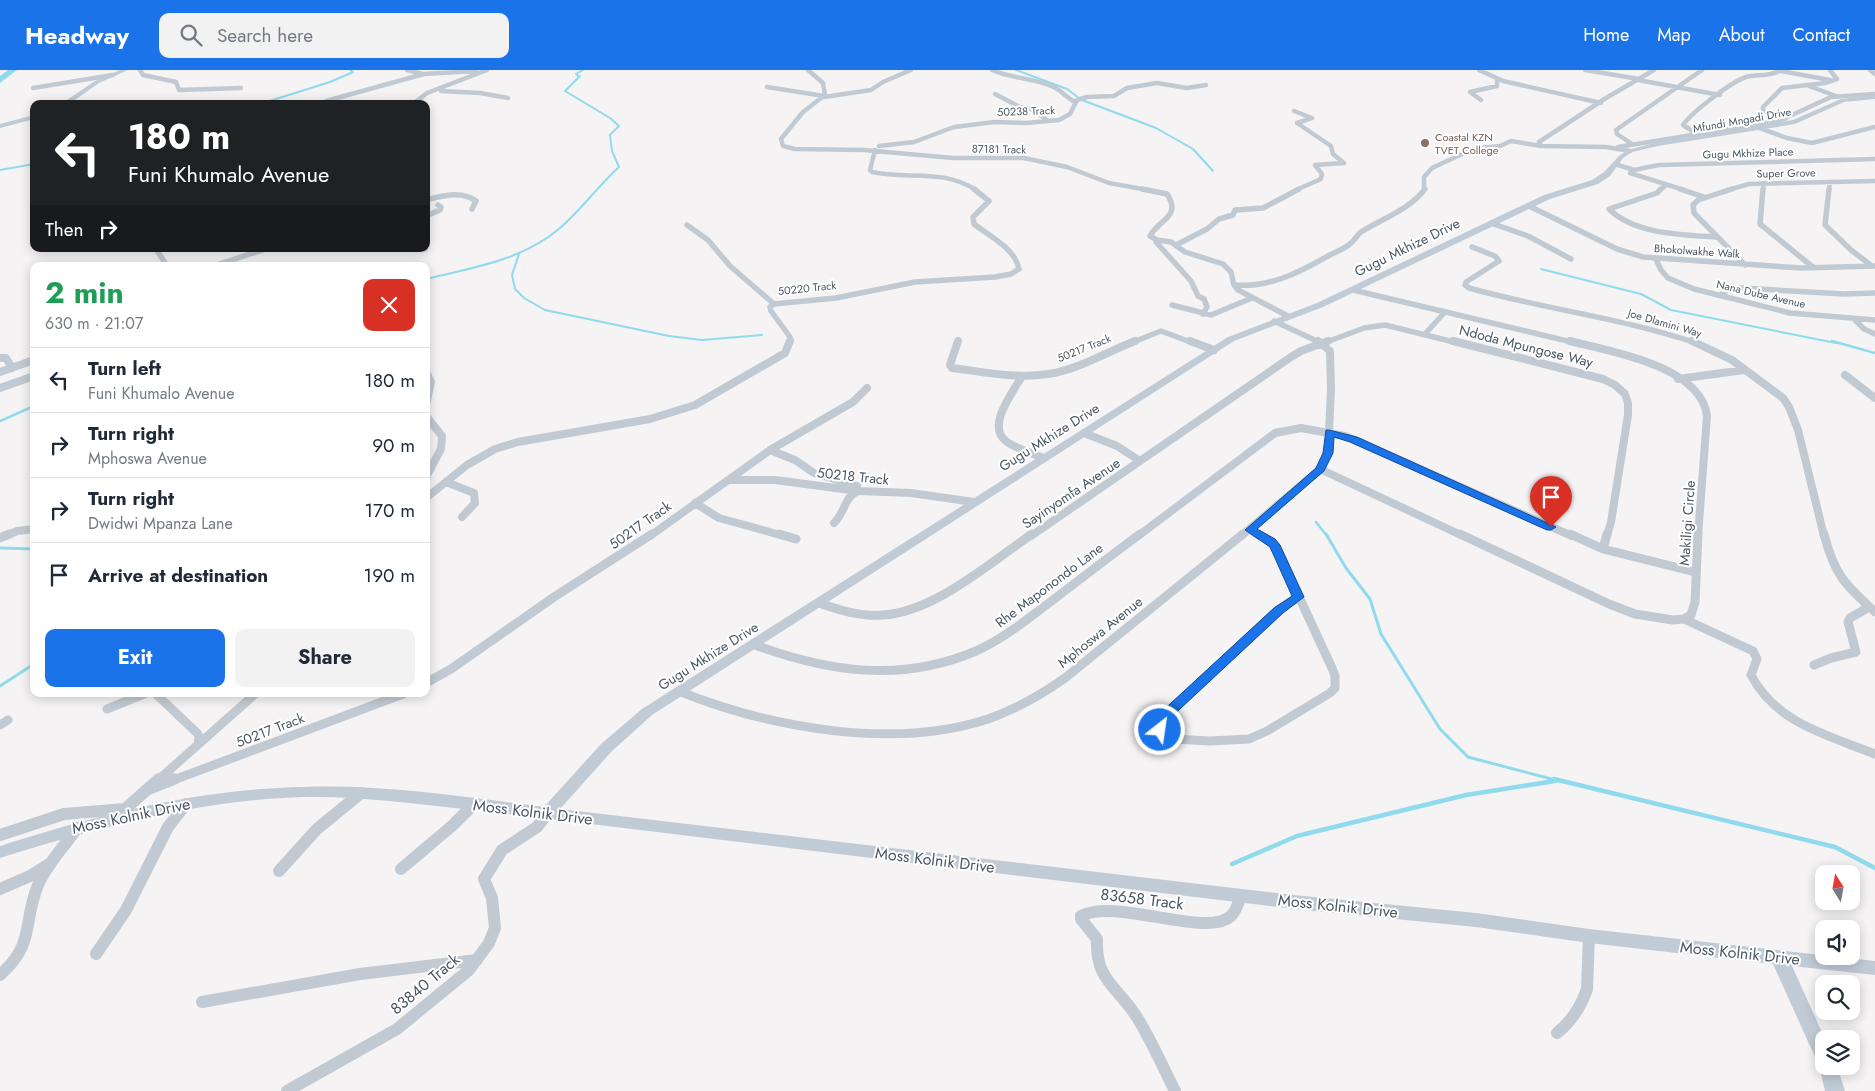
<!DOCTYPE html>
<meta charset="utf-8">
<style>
:root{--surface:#fff;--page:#f2f2f3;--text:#1f2937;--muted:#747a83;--line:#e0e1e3;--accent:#1a73e8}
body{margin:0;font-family:Jost,sans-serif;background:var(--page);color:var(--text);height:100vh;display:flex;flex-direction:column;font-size:19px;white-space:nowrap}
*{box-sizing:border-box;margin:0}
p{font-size:16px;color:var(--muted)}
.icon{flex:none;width:28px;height:28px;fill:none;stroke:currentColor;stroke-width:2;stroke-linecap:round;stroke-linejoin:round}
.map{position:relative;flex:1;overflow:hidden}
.details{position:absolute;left:30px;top:192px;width:400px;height:435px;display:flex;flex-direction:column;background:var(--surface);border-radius:10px;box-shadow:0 2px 12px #0003}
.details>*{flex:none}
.guide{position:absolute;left:30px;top:30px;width:400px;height:152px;border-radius:10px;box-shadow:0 2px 12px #0003;background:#202124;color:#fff;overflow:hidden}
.needle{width:32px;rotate:349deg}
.tools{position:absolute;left:1815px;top:795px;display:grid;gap:10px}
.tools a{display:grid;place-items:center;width:45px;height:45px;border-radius:10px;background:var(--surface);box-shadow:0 2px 12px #0003;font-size:25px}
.pin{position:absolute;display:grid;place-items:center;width:42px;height:42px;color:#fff;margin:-51px -21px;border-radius:50% 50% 50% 0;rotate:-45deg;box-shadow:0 0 5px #0007}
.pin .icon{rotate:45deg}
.me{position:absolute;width:55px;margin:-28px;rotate:30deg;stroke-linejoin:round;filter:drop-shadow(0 0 4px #0008)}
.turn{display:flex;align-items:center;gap:18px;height:105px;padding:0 15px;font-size:22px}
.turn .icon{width:65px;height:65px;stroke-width:2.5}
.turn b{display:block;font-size:35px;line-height:42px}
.then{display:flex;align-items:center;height:48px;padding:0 15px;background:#0003;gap:10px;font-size:19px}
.round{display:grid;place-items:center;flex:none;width:52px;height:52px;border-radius:10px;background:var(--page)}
.headline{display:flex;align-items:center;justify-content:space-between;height:85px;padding:0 15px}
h1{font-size:30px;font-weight:700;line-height:38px;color:#1e9e55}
.action{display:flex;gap:10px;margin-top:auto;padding:10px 15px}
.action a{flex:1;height:58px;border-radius:10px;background:var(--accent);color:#fff;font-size:20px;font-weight:700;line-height:58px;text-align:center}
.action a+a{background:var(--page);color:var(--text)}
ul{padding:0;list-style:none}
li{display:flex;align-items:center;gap:15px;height:65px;padding:0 15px;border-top:1px solid var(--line)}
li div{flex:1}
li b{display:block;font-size:19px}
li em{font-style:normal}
header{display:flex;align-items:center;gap:30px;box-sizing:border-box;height:70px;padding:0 25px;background:var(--accent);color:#fff}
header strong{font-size:24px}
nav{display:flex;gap:28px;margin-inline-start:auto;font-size:18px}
.search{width:350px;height:45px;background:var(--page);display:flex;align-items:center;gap:12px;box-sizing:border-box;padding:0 18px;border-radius:10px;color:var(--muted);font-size:19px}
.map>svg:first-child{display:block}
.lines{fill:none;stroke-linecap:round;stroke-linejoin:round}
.stream-far3{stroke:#90daee;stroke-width:2}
.stream-far2{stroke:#90daee;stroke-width:2.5}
.stream-far1{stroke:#90daee;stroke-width:3}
.stream{stroke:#90daee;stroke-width:4.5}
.river{fill:#90daee;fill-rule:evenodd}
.street-far4{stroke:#c1cad2;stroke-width:4.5}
.street-far3{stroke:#c1cad2;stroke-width:5.5}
.street-far2{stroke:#c1cad2;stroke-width:8}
.street-far1{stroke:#c1cad2;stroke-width:9}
.street{stroke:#c1cad2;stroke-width:12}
.secondary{fill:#c1cbd6;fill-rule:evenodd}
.route{fill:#1a73e8;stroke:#114b97}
.education-dot{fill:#8d6e63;stroke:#fff;stroke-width:2}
.labels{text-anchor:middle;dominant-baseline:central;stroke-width:4;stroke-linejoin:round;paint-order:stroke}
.far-street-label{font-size:11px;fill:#4a5661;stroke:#fff}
.far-education-label{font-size:11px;fill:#785e54;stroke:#fff;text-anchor:start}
.street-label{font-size:14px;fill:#4a5661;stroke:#fff}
.near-street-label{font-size:16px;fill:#4a5661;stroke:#fff}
</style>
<header>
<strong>Headway</strong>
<div class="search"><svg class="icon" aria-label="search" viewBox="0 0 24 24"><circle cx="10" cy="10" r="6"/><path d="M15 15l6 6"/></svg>Search here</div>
<nav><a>Home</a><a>Map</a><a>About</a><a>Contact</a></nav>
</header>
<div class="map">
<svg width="1875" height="1021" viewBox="0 0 1875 1021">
<rect width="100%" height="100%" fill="#f5f3f3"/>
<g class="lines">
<path class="stream-far3" d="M1016,0l51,19 12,9
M578,6l-2,-2 7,-4
M1082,30l74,28 37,21 20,22
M260,34l70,-22 23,-10 -3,-2
M0,100l34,-6
M519,184l-7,21 3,14 9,9 21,12 124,26 33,4 60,-5
M1541,199l100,25 30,16 165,33
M426,209c46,-11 97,-19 134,-51 22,-19 38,-42 59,-61l-7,-16 -2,-16 9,-9 -9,-8 -45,-27 15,-15"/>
<path class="stream-far2" d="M1832,271l43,12
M0,351l34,-15
M1316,452l11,14"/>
<path class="stream-far1" d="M1326,464l20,34 24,31 11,35 59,95 28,28 91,24
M0,478l34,1
M0,616l34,-22"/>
<path class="stream" d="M1554,709l281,68 40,21
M1232,794l65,-28 169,-41 89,-14"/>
<path class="river" d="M8,0h9l-17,13v-7z"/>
<path class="street-far4" d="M140,0l3,5 33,7 3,8 62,-2
M407,0l16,4 53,-3
M808,0l15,13 2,12 -22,17 -22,27 2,7 12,3 69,1 89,8h71l43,9 42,16 39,7
M992,0c18,8 38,8 57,15 11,3 16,12 26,17
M1479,0l24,11 98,22
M1585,0l54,9
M1870,0l5,4
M1781,1l49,9
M1638,10l82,15
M1809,16l27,10
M767,17l57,9
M33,18l80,-13
M441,21l39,2 28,5
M995,24l25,13 14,3 14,11
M824,27l47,-7 12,-8 28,-12
M1481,30l-11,-8 27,-6v-7
M326,31l98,-27
M413,34l14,-11 60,-23
M1294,41l18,7 -15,5 34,23 2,8 11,9 -29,2 7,9 -1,5 -25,11
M1785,49l-22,-8v-4l19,-19 43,-5 12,-4 -7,-9
M1759,58l28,10 25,5 63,-16
M1697,64l-14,-9c9,-13 48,-43 63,-48 12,-3 24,0 35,-7
M1632,74l-15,-10 -1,-4 86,-60
M879,76l35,-4 40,-15 41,-5 31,1 33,-3 11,-6 7,-14 10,-3 27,-1 13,-8 30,-5 30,5 19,-3
M1541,76l-2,-4 67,-44 48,-28
M1618,77l161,-26 52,-24 44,-3
M875,80l-5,20 2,2c36,8 70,-4 104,18
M1615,94l19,6
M1424,120v-13l8,-9 41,-19 27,-3 11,-5 30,5 65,1 24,4
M1660,120l5,-4
M1684,120l-54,-17 4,-3 25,-5 216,-6
M1728,120l21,-6 126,-3
M1763,120l1,-7
M1829,120l1,-8"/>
<path class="street-far3" d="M1142,119l25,5c15,23 -8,25 -17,42l7,4 14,2 14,10 38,12 8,8 3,13 4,5 50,26
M1661,119l-4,4 -48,16c25,25 73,26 107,28
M1680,119l24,8
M1732,119l-34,11 -5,5 1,8 51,52
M1763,119l-3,35 54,44
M1829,119l-4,36 26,25 21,16
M426,130c16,-4 35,-10 50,1l-4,8
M1529,136l88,43 26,8 158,11 74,-2
M426,146l14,-6 1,-3 -3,-2
M1491,153l37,13 43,23
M687,155l21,15 22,26 44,38
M1157,170l-1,2 35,39 7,15 6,3 3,8 -4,7
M1176,175l31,-16 12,-10 14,-4 2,-5 28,-2 36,-19
M1472,177l23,9 4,5 -33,21 -1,3 4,3c75,21 153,30 227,55
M156,179l11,17
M421,179h4
M1656,189l5,11 7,8 26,11 96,24 85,7
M213,196l53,-17
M1234,215c35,3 64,-12 94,-29 7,-4 17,-7 23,-13 4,-3 6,-8 10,-11 22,-14 48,-22 64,-43
M1353,220l223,53
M1720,225l8,-5 13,-2 103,6 31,-1
M1172,235l39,10 41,-17
M1855,250l9,9 11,5
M1274,251l47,22
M1425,264l20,-22
M790,273v-6l-19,-26 -1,-4 4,-3 62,-6 79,-16 80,-5 16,-3 8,-5c-4,-21 -30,-33 -45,-45l-1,-7 16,-16 -15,-12
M957,273l1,-3
M1131,273l30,-12 32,12
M1324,273l40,-15 21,-3 73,18"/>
<path class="street-far2" d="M426,271v6
M958,271l-8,24 2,3c32,4 64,11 96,6 29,-4 59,-22 87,-33
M1190,271l24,9
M1453,271l150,38 12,6 10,9 3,9v12l-17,107 -4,14
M1570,271c40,10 131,25 137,75l-9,120
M1692,271l40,19 51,38 6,9 9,23 26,106
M0,288h6l6,10
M0,302l34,-12
M426,302l5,10 -5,23
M1845,305l30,23
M1022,306c-9,16 -37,51 -15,66 10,7 25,11 36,16
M1678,309l66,-9
M0,318l34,-12
M426,346l16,20 -1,13 -15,28
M1084,363l33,13 23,15
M770,380l25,10 19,13 43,13
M1320,399l143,67
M729,410h46l83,11 53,2 63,9
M446,412l28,11 1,10 -13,14
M426,428l41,-33 28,-16 23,-7 132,-23 45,-14 90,-52 5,-12
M695,433l24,15 65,18
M834,453c11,-10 10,-26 24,-32
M1250,460l10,6
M6,466l11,-5 17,-2
M650,466l120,-86 83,-48 14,-14
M1031,466l260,-179 10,-6 27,-10
M1138,466l137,-103 26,-5 44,8 227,100
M1241,466l79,-67 8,-16 3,-64 -1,-38 -12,-10"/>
<path class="street-far1" d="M779,464l17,5
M1258,464l14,8 4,5 56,121 3,8v12l-5,5 -63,38 -18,8 -39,2 -36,-2 -11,-5 -4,-10 2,-5 117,-109 21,-13
M1460,464l149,70 26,10 38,6 11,-1 7,-4 4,-13 3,-68
M1570,464l33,15 92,23
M1824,464c10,40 21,51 51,78
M0,468l9,-4
M1603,479l4,-15
M819,533c20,7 42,14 64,12 51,-3 107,-52 149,-81
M1684,549l69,32 4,8 -6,16c26,49 77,60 124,79
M755,575c74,27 146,38 221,6 27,-12 50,-31 73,-48 30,-23 60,-46 91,-69
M1814,595l17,-7 25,-6 -8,-30 2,-4 19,-11
M426,613l25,-14 103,-72 98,-63
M681,622c90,36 213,58 307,27 28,-10 53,-24 77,-41l178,-144
M156,624l41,39 2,4 -1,7
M107,639l37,-15
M0,655l8,-5
M157,711l98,-87
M171,711l232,-87"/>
<path class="street" d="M146,720l28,-11
M116,747l43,-38
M0,765l64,-21 61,-5
M401,799l52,-44 21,-21
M279,801l38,-42 44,-36
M0,819l30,-13 19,-12
M96,884l30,-44 42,-83 18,-23
M0,905c36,-32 22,-51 38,-90 9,-21 26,-38 39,-57
M202,932l158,-28 117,-14
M1557,963c15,-12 24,-26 30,-44l2,-53
M287,1021l110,-62 72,-59 20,-27 6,-15 -3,-30 -8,-19 18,-29 35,-23 10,-13
M1175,1021c-12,-24 -23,-49 -37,-72 -19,-32 -43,-37 -41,-80l-16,-20v-3c35,-19 125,23 150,0 6,-6 8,-14 10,-21"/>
<path class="secondary" d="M120,0h8l-29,13 -30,21h-8l34,-23z
M1875,25v4l-31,3 -49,22 -137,22 -26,6 -9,6 -13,18 -12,8 -48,15 -227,108 -89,34 -582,374 -40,36 -52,58 734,86 182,18 113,16 286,32v14l-83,-9 33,73 -1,27h13l8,25h-20l-6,-25 1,-2 -5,-7 -42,-93 -184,-21 -113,-16 -182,-18 -820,-99c-56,-6 -113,-14 -170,-13 -105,3 -204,30 -304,61v-12c99,-32 199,-57 303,-59 81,-3 162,10 241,20l57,-63 41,-35 586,-372 89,-34 227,-108 48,-15 12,-8 15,-16 9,-6 30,-8 135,-22 48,-21z
M34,45v4l-34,9v-4z"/>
</g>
<path class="route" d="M1326,360h3l28,7 199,90 -5,3h-4l-197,-88 -16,-5 -1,16 -9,18 -67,58 18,10 5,6 24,52 -21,16 -117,109 -2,11h-9l-3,-9 5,-8 117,-108 18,-12 -22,-49 -25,-17 71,-62 7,-15z"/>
<circle class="education-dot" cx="1425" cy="73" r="5"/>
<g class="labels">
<g class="far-street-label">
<text transform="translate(1026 41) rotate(-2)">50238 Track</text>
<text transform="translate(1742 50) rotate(-10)">Mfundi Mngadi Drive</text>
<text transform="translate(999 79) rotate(1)">87181 Track</text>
<text transform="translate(1748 83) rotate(-2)">Gugu Mkhize Place</text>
<text transform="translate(1786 103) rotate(-1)">Super Grove</text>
<text transform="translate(1697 181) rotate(4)">Bhokolwakhe Walk</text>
<text transform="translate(807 218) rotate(-6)">50220 Track</text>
<text transform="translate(1761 224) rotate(13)">Nana Dube Avenue</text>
<text transform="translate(1665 253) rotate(16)">Joe Dlamini Way</text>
<text transform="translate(1084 278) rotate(-22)">50217 Track</text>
</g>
<g class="far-education-label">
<text x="1435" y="67">Coastal KZN<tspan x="1435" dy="13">TVET College</tspan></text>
</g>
<g class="street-label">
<text transform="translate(1407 177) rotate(-26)">Gugu Mkhize Drive</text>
<text transform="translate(1526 276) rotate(14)">Ndoda Mpungose Way</text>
<text transform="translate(1049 367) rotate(-32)">Gugu Mkhize Drive</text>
<text transform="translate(853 406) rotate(6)">50218 Track</text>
<text transform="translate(1071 423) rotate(-34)">Sayinyomfa Avenue</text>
<text transform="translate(1687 453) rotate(-86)">Makiligi Circle</text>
<text transform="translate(640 455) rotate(-35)">50217 Track</text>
<text transform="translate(1049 515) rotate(-37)">Rhe Maponondo Lane</text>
<text transform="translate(1100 562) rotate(-39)">Mphoswa Avenue</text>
<text transform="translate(708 586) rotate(-32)">Gugu Mkhize Drive</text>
<text transform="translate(270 660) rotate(-21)">50217 Track</text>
</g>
<g class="near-street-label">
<text transform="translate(533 742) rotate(7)">Moss Kolnik Drive</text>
<text transform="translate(131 746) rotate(-12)">Moss Kolnik Drive</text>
<text transform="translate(935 790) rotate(7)">Moss Kolnik Drive</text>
<text transform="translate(1142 829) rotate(7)">83658 Track</text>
<text transform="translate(1338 836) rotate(6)">Moss Kolnik Drive</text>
<text transform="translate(1740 883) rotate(6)">Moss Kolnik Drive</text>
<text transform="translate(425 914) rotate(-40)">83840 Track</text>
</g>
</g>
</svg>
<div class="tools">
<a><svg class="needle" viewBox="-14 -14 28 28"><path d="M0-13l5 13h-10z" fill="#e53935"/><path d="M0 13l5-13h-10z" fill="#747a83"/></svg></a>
<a><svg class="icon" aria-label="sound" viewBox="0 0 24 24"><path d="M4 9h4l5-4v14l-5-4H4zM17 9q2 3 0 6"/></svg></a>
<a><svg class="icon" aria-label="search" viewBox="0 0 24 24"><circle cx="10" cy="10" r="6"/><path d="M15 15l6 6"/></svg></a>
<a><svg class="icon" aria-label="layers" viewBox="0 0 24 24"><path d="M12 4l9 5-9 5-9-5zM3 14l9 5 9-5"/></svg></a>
</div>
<div class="pin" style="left:1551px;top:457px;background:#d93025"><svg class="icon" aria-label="arrive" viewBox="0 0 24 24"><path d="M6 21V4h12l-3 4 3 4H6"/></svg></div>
<svg class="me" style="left:1160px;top:660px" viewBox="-20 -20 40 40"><circle r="17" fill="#1a73e8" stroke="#fff" stroke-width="3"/><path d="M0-11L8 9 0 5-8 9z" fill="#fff"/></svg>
<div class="guide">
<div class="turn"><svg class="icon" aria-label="left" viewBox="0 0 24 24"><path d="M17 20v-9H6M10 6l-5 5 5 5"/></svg><div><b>180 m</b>Funi Khumalo Avenue</div></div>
<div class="then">Then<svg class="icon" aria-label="right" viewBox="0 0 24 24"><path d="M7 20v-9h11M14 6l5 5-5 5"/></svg></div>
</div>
<section class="details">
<div class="headline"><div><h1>2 min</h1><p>630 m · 21:07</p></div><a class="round" style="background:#d93025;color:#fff"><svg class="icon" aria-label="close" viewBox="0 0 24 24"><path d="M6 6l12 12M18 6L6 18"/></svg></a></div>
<ul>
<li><svg class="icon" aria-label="left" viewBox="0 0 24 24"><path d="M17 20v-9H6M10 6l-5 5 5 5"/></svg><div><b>Turn left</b><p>Funi Khumalo Avenue</p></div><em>180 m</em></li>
<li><svg class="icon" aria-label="right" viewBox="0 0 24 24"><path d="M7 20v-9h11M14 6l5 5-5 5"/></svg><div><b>Turn right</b><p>Mphoswa Avenue</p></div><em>90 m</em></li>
<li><svg class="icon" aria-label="right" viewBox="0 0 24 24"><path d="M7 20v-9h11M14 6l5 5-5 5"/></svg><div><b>Turn right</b><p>Dwidwi Mpanza Lane</p></div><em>170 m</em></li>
<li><svg class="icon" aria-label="arrive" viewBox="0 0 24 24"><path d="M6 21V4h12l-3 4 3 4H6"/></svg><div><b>Arrive at destination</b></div><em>190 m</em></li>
</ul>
<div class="action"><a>Exit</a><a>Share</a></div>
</section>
</div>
